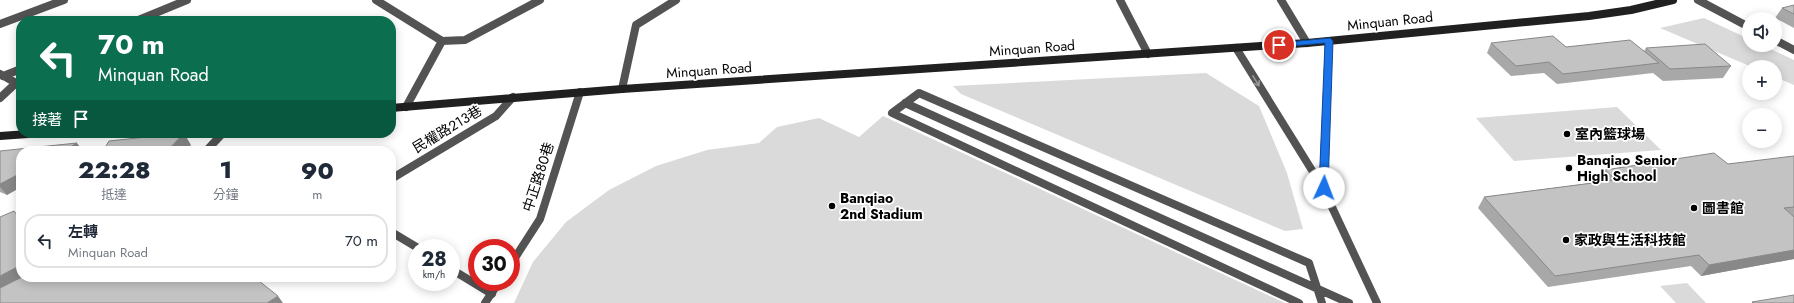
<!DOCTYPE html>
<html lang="zh-TW">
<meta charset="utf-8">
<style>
:root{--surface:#fff;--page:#f2f2f3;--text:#1f2937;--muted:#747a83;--line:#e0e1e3}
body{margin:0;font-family:Jost,"Noto Sans TC",sans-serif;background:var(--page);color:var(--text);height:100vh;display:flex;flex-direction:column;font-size:15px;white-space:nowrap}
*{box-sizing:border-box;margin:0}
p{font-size:13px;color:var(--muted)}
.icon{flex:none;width:22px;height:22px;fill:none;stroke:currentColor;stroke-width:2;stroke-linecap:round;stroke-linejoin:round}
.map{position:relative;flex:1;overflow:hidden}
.details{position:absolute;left:16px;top:146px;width:380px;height:136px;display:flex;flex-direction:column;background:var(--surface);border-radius:16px;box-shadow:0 2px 10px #0003}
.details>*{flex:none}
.hud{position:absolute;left:16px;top:16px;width:380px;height:122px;border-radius:16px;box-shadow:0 2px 10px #0003;background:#0b6e4f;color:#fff;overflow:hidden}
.controls{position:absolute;left:1742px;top:12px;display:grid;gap:8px}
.controls a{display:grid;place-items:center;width:40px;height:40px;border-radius:50%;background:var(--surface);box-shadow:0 2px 10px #0003;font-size:20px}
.speed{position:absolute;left:408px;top:239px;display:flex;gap:8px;font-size:20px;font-weight:700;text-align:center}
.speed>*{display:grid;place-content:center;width:52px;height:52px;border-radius:50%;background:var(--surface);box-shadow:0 2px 10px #0003;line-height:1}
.speed small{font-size:10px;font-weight:400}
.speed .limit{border:6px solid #d22;background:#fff;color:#111}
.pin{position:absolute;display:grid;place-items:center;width:34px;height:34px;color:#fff;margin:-17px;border:2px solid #fff;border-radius:50%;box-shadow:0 1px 4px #0007}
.me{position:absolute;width:44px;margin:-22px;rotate:2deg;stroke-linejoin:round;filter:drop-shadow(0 0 3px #0008)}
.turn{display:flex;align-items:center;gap:14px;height:84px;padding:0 16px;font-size:18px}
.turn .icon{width:52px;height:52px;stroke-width:2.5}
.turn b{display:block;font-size:28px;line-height:34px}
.then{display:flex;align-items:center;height:38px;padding:0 16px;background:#0003;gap:8px;font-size:15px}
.eta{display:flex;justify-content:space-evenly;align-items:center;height:68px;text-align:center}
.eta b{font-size:24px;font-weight:800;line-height:28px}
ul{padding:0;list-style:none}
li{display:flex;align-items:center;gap:12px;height:54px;margin:0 8px 6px;padding:0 8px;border:2px solid var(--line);border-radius:16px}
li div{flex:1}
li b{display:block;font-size:15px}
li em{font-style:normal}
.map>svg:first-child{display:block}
.green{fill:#dadada}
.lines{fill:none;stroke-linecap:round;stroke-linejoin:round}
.service{stroke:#535353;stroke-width:8}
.minor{stroke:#535353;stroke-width:8}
.tertiary{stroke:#535353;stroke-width:8}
.secondary{stroke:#202020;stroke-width:8}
.wall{fill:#a8a8a8}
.shaded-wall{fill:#888}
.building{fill:#c3c3c3;stroke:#888}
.oneway{stroke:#989898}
.route{fill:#1a73e8;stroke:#114b97}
.poi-dot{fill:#000;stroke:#fff;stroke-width:1.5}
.labels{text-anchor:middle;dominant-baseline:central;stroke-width:3.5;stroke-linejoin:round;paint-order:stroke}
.street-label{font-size:14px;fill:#000;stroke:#fff}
.poi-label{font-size:14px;font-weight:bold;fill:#000;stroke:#fff;text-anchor:start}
</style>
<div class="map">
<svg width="1794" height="303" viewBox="0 0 1794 303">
<rect width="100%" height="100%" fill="#fff"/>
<path class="green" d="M1704,18l45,21v6h13l32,15v25l-19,-8v-10h-23l-92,-39z
M1206,73l53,33 28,67 16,56 -18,2 -324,-137 -8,-8z
M1617,107l44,43 -147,11 -38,-43z
M883,116l402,187h-771l19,-41 33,-40 43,-32 47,-24 51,-16 52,-7 18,-16 42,-9 40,19z
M1687,283l19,20h-30l-16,-17z"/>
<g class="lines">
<path class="service" d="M376,0l66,41
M1120,0l28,54
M136,21l51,-21
M0,24l64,-24
M0,74l16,9 -16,15
M3,76l18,-7
M622,89l14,-64 40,-25
M905,103l444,200
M406,107l36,-66 23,-1 75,-40
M206,151l17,-18
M391,179l105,-63 17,-19
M393,233l25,15
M451,269l41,25
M1299,303l-407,-190 27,-20 390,170 13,40"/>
<path class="minor" d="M1281,0l26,43
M1236,48l87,140 54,115
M1323,188l6,-147
M511,264l29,-45 40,-127
M485,303l14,-21"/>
<path class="tertiary" d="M1698,0l51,27
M1775,40l19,10"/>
<path class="secondary" d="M391,108l231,-19 685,-46 282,-27 42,-6 42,-10
M0,136l42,-3"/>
</g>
<path class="wall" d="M1794,5v23l-19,-10 7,-10z
M1491,43l153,8 2,-3 85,18 -8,12 -60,3 -10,-8 -96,11 -13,-11 -33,3 -24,-23z
M0,151h21v36l-14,8 -7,-3z
M1794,156v103l-93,17 -10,-10 -143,21 -70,-79 6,-11 115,-15 -1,-1 7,-11 123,-6z"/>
<path class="shaded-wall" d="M184,133l7,12 -5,6h-19z
M77,143l6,8h-20z
M21,173v14l-14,8 -7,-8v-3z
M1794,250v9l-93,17 8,-11z
M21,265v12h12l-33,17v-18z
M278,296l5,7h-16z"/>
<path class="building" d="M1794,5v9l-12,-6z
M1553,36l13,11 64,-7 29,23 -96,11 -14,-12 -33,4 -25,-23z
M1705,44l26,22 -61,3 -24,-21z
M184,133l-17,18h-64l6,-10z
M77,143l-14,8h-42v22l-21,11v-33z
M1714,153l14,11 66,-8v51l-10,1 10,9v33l-85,15 -10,-10 -144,21 -71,-79 132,-17 -11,-10z
M14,211l7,9v45l-21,11v-59z
M22,277h192l1,1 1,-1h38l24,19 -11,7h-267v-15z
M1794,295v8h-41l-1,-1z"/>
<defs><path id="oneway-shaft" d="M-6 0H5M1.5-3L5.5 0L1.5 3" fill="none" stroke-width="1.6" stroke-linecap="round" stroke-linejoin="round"/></defs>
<use class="oneway" href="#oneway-shaft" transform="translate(1256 81) rotate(58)"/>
<path class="route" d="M1330,38l3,3 -5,147 -4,3 -5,-3 6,-145 -46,4 -4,-2 4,-2z"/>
<g class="poi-dot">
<circle cx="1567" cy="134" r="4"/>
<circle cx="1569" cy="168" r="4"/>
<circle cx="832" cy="206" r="4"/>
<circle cx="1694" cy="208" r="4"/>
<circle cx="1566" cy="240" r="4"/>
</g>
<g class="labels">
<g class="street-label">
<text transform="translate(1390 21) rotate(-6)">Minquan Road</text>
<text transform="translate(1032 48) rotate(-4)">Minquan Road</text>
<text transform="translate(709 70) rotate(-4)">Minquan Road</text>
<text transform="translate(447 129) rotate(-31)">民權路213巷</text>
<text transform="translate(538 177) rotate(-72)">中正路80巷</text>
</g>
<g class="poi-label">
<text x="1575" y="134">室內籃球場</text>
<text x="1577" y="160">Banqiao Senior<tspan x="1577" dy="16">High School</tspan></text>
<text x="840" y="198">Banqiao<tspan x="840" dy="16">2nd Stadium</tspan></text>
<text x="1702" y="208">圖書館</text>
<text x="1574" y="240">家政與生活科技館</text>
</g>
</g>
</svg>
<div class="controls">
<a><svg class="icon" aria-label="sound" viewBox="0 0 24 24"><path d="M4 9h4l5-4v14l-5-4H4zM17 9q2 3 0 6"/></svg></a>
<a>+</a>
<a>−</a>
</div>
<div class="speed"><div>28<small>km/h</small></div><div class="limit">30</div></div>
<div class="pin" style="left:1279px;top:45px;background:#d93025"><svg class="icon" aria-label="arrive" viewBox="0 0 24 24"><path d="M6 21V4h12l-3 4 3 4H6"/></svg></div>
<svg class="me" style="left:1324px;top:188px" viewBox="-20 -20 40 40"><circle r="19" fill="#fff"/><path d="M0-13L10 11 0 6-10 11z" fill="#1a73e8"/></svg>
<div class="hud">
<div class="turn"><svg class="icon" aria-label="left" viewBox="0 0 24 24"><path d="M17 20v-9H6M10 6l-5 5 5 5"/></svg><div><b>70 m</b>Minquan Road</div></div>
<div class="then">接著<svg class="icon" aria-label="arrive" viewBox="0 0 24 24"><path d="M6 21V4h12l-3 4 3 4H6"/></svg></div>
</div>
<section class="details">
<div class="eta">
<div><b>22:28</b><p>抵達</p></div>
<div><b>1</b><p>分鐘</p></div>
<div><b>90</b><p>m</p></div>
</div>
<ul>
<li><svg class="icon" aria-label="left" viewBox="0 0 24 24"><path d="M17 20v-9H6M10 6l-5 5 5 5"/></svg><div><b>左轉</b><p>Minquan Road</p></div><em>70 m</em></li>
</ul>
</section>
</div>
